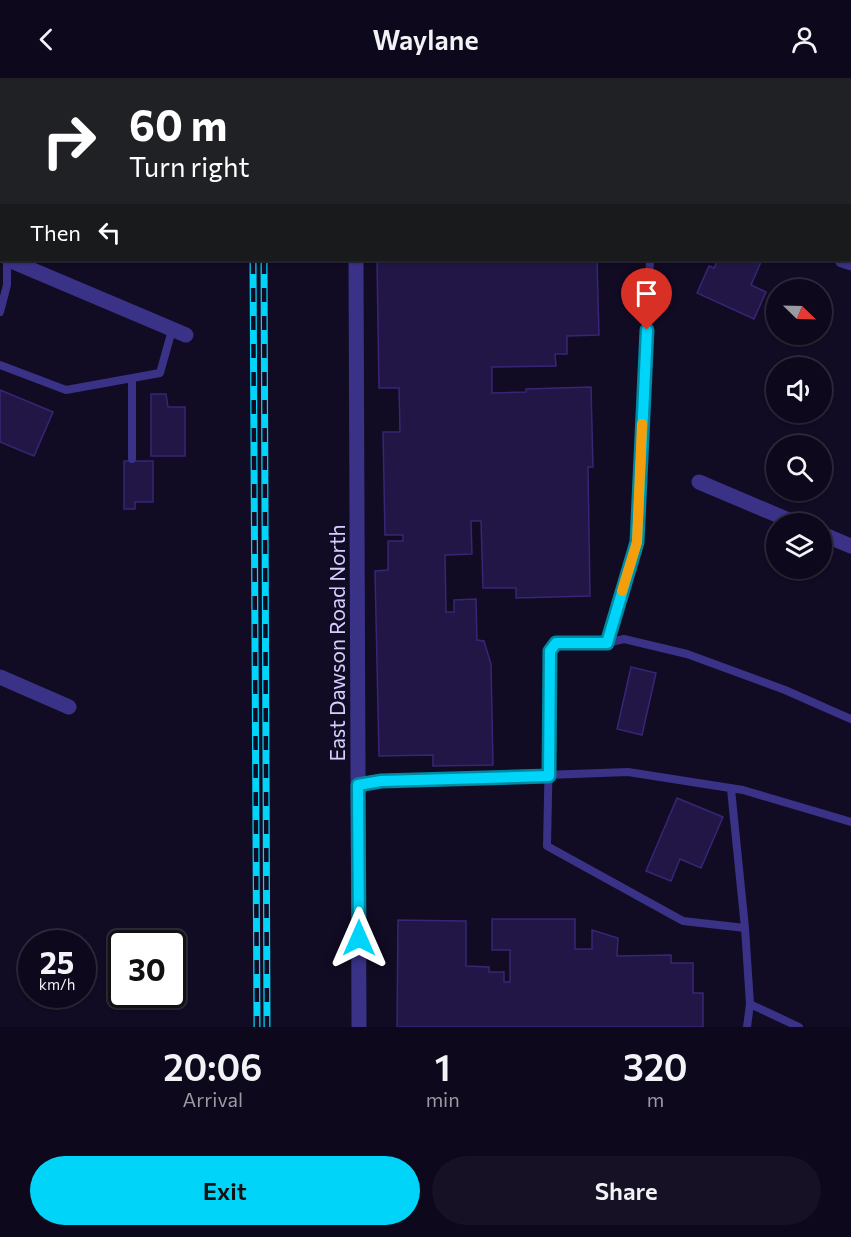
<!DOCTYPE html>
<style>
:root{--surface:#0d081b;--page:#161124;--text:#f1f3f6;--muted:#9a9aa3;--line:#2d293a;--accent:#00d5f9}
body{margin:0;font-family:Commissioner,sans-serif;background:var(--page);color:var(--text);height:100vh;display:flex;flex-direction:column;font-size:22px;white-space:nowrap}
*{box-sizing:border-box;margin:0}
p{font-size:20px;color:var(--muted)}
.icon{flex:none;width:33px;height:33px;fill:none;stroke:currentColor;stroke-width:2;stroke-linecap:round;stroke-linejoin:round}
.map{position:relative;height:949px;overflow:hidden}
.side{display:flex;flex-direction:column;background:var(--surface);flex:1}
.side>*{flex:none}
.guide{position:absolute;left:0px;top:0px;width:852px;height:183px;box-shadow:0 2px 4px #0004,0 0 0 2px var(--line);background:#202124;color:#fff;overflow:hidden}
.needle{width:39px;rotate:113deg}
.buttons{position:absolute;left:766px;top:201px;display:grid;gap:12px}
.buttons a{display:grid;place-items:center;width:66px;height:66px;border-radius:50%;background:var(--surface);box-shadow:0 2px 4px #0004,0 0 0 2px var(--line);font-size:30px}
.speed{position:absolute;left:18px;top:852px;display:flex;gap:12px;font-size:30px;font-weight:700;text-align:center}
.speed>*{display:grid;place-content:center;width:78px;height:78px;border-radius:50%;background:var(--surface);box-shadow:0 2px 4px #0004,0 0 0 2px var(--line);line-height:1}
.speed small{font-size:15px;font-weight:400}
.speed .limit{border:3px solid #111;border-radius:9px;background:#fff;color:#111}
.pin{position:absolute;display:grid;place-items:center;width:51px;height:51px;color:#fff;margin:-62px -26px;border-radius:50% 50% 50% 0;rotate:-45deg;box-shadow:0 0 6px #0007}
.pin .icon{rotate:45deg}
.me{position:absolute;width:66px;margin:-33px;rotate:0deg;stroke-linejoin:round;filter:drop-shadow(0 0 4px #0008)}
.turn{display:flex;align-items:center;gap:21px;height:126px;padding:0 30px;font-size:27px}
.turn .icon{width:78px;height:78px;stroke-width:2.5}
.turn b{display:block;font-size:42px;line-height:51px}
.then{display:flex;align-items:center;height:57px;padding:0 30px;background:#0003;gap:12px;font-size:22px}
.eta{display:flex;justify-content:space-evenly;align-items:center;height:102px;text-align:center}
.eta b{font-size:36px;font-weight:600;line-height:42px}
.primary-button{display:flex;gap:12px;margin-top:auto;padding:12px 30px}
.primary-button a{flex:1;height:69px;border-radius:36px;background:var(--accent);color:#111;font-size:24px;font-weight:600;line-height:69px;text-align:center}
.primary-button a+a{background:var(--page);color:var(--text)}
header{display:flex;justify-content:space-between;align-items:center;height:78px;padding:0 30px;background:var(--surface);font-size:27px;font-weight:600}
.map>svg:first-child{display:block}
.building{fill:#221646;stroke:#392575;stroke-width:1.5}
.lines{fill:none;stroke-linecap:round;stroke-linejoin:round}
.lane{stroke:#393287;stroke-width:8}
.street{stroke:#393287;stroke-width:15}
.rail-casing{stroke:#00d5f9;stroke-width:7}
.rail{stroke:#110b24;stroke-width:4.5;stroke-dasharray:14;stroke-linecap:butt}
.route-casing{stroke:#008aa2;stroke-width:15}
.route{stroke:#00d5f9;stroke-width:10}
.slow{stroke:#f59e0b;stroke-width:10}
.labels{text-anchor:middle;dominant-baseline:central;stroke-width:5;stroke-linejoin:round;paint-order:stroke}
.street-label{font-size:21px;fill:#d6ceff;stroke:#110b24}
</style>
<header><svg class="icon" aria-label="back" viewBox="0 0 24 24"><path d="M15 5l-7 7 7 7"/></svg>Waylane<svg class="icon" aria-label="person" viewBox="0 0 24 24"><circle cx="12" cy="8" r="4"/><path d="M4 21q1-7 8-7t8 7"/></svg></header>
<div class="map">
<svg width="851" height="949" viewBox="0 0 851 949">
<rect width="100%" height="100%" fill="#110b24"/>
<path class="building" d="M377,182h220l2,75 -32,1v18h-12l1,12 -64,1v26l34,-1v-3l65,-2 2,80h-5l2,129 -74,2v-10h-33l-2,-67h-10l1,33 -27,1 1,57h8v-12l22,-1 1,41 7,1 7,23 2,101 -60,1v-11l-54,1 -4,-185 13,-1v-29h15v-6h-18l-2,-103h17l-1,-44h-20z
M718,182h37l6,2 -10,23 15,7 -12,27 -57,-26 12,-27 5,2z
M0,312l53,22 -19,44 -34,-14z
M151,316h15l2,13h17v49h-34z
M124,383h29v41h-18v7h-11z
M631,589l25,6 -14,62 -25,-6z
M677,720l46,19 -22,51 -21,-9 -9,22 -25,-10z
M492,841h83v30h17v-19l26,8 -1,18 54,-1v8h22v30h10v34h-306l1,-107 68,1v45l23,1v5h15v10h6v-32h-18z"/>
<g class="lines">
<path class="lane" d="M408,0v2
M472,0v2
M529,2v-2
M780,2l1,-2
M0,234l7,-27v-25
M0,287l66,25 94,-17 12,-43
M132,381v-81
M607,565l30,-101 13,-282
M358,707l23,-4 247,-9 115,18 108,32
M731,711l14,139 5,76 -3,23
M745,850l-62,-7 -136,-75 4,-195 5,-8h51l17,-4 63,15 98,36 66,29
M750,926l49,23"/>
<path class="street" d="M355,0v2
M9,182l177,75
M356,182l3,767
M842,182l9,3
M699,404l99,42
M822,456l29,12
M0,599l69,30"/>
<defs>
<path id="rail" d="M253,0v2
M263,0v2
M253,182l4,767
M264,182l3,767"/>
</defs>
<use href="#rail" class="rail-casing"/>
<use href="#rail" class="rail"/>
</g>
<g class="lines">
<defs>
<path id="route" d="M359,860l-1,-153 23,-4 168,-5 1,-125 6,-8h51l30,-101 10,-212"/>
</defs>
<use href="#route" class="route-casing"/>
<use href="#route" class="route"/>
<path class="slow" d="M622,513l15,-49 5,-118"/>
</g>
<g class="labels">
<g class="street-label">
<text transform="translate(336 565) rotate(-90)">East Dawson Road North</text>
</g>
</g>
</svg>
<div class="buttons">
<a><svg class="needle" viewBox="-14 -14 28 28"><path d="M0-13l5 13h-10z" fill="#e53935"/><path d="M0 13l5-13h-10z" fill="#9a9aa3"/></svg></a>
<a><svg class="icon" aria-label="sound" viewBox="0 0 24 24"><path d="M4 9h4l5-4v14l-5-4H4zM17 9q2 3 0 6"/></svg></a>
<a><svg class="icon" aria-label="search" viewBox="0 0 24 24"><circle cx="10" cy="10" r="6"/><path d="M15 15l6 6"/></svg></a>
<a><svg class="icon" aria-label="layers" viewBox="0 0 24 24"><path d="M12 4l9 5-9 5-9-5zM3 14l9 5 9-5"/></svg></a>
</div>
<div class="speed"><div>25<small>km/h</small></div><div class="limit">30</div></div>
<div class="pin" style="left:647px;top:252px;background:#d93025"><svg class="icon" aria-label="arrive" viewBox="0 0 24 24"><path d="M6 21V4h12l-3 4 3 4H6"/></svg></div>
<svg class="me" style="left:359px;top:860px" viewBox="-20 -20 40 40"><path d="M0-17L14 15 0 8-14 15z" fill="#00d5f9" stroke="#fff" stroke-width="4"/></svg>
<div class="guide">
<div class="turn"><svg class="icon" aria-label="right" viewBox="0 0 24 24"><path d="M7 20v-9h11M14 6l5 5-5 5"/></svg><div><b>60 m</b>Turn right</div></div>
<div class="then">Then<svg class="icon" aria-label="left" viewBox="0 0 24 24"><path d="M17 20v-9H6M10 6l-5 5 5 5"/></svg></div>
</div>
</div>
<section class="side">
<div class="eta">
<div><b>20:06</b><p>Arrival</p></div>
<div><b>1</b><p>min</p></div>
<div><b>320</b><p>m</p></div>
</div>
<div class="primary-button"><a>Exit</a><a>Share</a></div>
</section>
